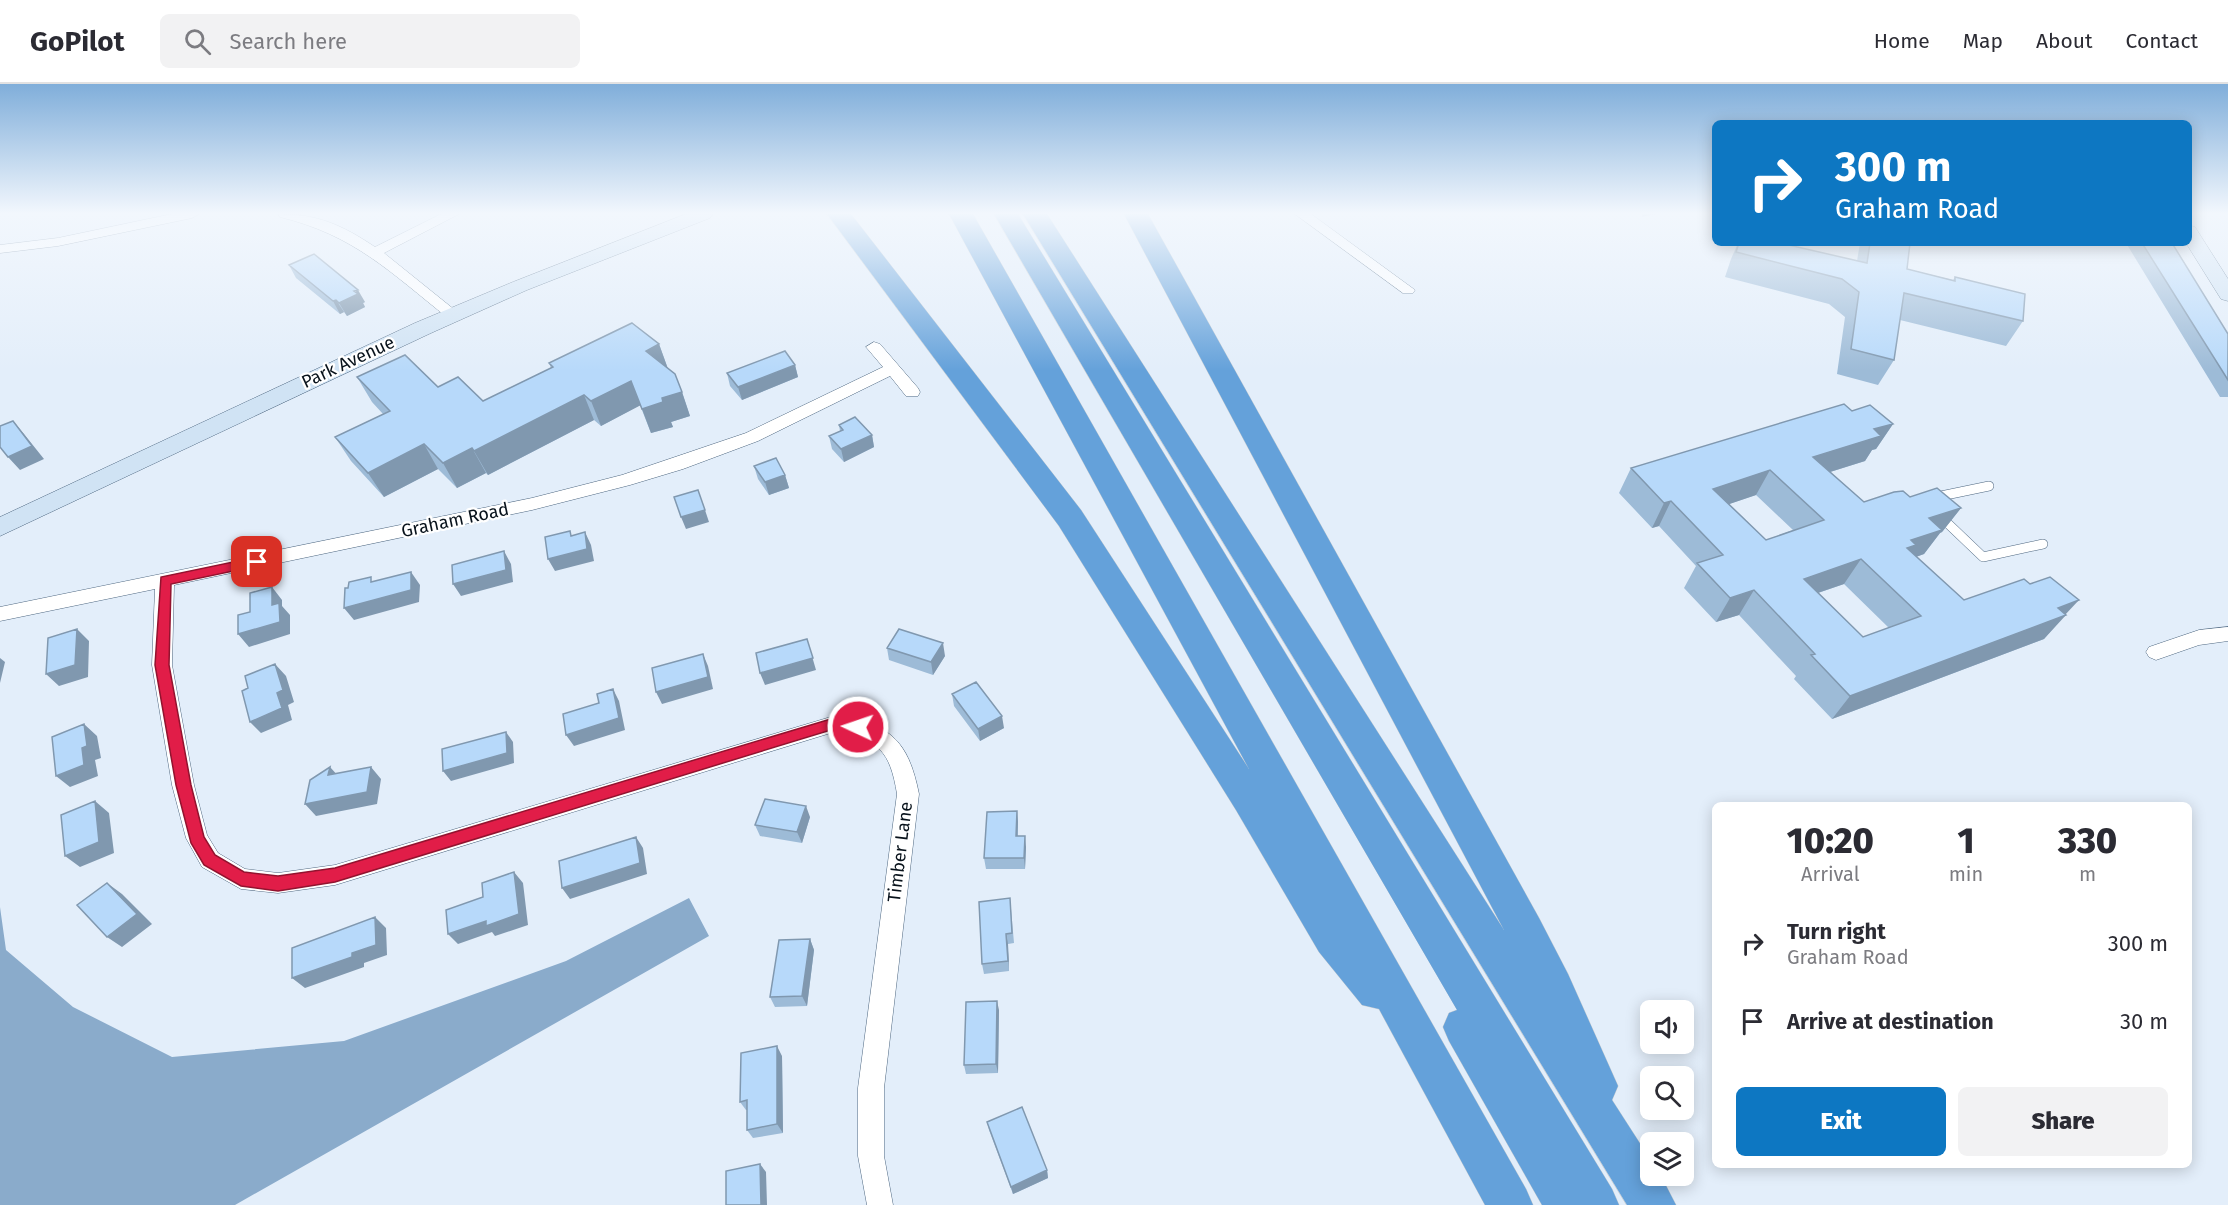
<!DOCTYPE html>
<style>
:root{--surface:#fff;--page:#f2f2f3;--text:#2b2b33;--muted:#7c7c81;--line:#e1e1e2;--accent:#0d77c2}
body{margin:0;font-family:"Fira Sans",sans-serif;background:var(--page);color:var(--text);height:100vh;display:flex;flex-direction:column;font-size:22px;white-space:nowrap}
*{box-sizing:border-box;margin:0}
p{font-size:20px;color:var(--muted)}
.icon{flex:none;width:33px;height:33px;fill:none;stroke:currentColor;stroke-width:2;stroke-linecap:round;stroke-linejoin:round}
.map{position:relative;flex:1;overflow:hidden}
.sheet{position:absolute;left:1712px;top:718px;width:480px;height:366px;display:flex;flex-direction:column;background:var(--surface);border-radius:9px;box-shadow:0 3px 15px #0003}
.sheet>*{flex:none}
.hud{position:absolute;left:1712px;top:36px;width:480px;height:126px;border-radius:9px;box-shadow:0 3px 15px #0003;background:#0d77c2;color:#fff;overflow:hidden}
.controls{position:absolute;left:1640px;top:916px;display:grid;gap:12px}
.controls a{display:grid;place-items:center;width:54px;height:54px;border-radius:9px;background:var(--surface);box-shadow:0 3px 15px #0003;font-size:30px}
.pin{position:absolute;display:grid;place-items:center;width:51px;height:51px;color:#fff;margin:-26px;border-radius:12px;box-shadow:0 3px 9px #0006}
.me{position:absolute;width:66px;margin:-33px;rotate:273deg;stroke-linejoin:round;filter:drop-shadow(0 0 4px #0008)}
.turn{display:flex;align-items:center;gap:21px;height:126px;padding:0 24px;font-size:27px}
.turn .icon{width:78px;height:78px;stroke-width:2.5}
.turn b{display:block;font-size:42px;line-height:51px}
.eta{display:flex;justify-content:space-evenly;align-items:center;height:102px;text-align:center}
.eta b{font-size:36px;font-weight:800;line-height:42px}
.cta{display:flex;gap:12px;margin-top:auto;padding:12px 24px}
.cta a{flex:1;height:69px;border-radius:9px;background:var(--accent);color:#fff;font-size:24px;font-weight:800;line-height:69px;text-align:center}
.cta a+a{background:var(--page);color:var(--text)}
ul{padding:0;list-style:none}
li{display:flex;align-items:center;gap:18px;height:78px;padding:0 24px}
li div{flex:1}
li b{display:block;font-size:22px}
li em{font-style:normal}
header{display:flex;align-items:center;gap:36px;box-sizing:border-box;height:84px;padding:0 30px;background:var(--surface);border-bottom:2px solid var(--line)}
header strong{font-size:28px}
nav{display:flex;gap:33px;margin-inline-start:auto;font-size:21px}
.search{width:420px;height:54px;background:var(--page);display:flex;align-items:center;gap:15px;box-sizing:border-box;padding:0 21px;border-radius:9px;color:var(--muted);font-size:22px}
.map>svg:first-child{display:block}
.forest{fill:#8aabcb}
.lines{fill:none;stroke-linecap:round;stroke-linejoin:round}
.lane-casing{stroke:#4e6780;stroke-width:10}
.street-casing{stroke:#4e6780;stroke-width:1}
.secondary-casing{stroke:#4e6780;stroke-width:1}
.highway-casing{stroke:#ced0d1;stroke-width:1}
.lane{stroke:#fff;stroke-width:9}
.street{fill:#fff;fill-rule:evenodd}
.secondary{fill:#d0e3f4;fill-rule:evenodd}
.highway{fill:#64a1da;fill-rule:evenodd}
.wall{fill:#9dbbd7;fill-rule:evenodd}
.shaded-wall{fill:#8098af}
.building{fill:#b7d9fa;stroke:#8098af;stroke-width:1.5;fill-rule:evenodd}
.route{fill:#e11d48;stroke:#92132f;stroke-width:1.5}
.labels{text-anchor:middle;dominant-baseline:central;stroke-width:4.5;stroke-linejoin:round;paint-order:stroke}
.street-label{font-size:18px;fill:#08121b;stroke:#fff}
</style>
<header>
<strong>GoPilot</strong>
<div class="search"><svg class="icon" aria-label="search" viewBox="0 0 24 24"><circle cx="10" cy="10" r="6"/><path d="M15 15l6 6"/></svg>Search here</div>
<nav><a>Home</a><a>Map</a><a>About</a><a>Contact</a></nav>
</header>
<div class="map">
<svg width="2228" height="1121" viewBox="0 0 2228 1121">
<rect width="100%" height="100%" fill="#e3eefa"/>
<path class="forest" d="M689,814l20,38 -474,269h-235v-298l6,43 67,57 99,50 172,-16 222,-80z"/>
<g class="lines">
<defs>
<path id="lane" d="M1936,413l53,-11
M1940,432l43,41 60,-13"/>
<path id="street" d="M172,130h27l-7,4 -134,28 -58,7v-8l58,-7z
M278,130c40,0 64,11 97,33l66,-33h18l-75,39 77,62 -8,5 -5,-2c-58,-46 -94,-83 -168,-101z
M1295,130h16l104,76 -2,3h-10z
M874,258l6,2 38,44 2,4 -2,4h-12l-16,-20 -132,65 -75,28 -53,16 -98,25 -358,75 -2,80 22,120 13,50 11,18 27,16 33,4 57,-8 499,-149c55,7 74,23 85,78l-35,294v68l9,49h-26l-9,-49v-68l39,-294c-7,-43 -18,-55 -63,-62l-499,153 -57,8 -37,-4 -39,-22 -16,-29 -14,-53 -20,-120 3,-76 -155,32v-14l532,-109 90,-23 124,-42 137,-66 -17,-20z
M2228,543v14l-29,4 -43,15 -7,-3 -3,-5 3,-5 50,-17z"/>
<path id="secondary" d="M686,130h27l-3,4 -183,72 -96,43 -431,203v-19l415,-194 98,-41z
M2188,141l7,2 33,52v22l-7,-2 -35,-56h2z"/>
<path id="highway" d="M827,130h24l230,296 168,259 -300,-555h24l553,975 7,16h-48l-106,-196 -17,-4 -43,-53 -83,-142 -177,-284z
M994,130h24l594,975 7,16h-77l-93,-164 -6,-14 6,-14 8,-3z
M1023,130h24l457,716 -380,-716h24l391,704 29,56 50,112 -6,14 38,59v17h11l15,29h-49z"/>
</defs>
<use href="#lane" class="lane-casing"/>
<use href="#street" class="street-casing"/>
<use href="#secondary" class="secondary-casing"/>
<use href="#highway" class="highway-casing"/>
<use href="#lane" class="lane"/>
<use href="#street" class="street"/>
<use href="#secondary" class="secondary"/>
<use href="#highway" class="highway"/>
</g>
<path class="wall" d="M1738,159h42l77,18 3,-18h50l-3,26 46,11 2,-3 68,44 -17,25 -106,-26 -6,40 -16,25 -41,-11 8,-57 -16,-13 -104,-27 6,-18z
M2126,159h46l56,91v63h-8z
M289,181l76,37 -2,1 2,4 -18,9 -3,-4 -4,2 -44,-36z
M659,260l9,25 14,23 8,24 -19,6 2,5 -22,6 -11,-28 -39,21 -7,-6 -106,55 -2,-2 -29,15 -19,-19 -54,28 -33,-36 -16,-24 48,-23 -11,-12 -15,-25 81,10 45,14 68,-33 -2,-5z
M795,281l3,12 -56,23 -12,-14 -3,-13z
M1852,327l41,13 -17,25 -4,1 -7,11 -35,11 34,30 46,-5 51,11 -19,24 -2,1 -16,21 -8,3 48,43 101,14 -21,25 -212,80 -38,-40 2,-3 -57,-61 -23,7 -32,-34 12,-22 -37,-40 -7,2 -33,-35 12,-25zM1756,411l37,35 -27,10 -37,-36zM1844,500l45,44 -26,9 -45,-44z
M839,341l33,10 2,12 -30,15 -12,-13 -3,-13 11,-5z
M754,382l31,9 4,13 -20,7 -11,-16z
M887,564l58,8 -12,19 -44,-15z
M952,610l52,34 -24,13 -26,-35z
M1017,727l1,11v14l8,11 -1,22h-39l-2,-11z
M810,733l-8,26 -42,-7 -5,-11z
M1011,825l3,34 -6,1 1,27 -25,3 -2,-10z
M810,855l4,11 -7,56 -32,1 -5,-10z
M999,926l-1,63 -32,1 -2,-9z
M782,972l1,77 -30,5 -6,-8v-20h-1l-6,-8z
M987,1038l60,48 1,8 -35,16 -24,-64z"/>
<path class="shaded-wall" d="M1643,130h12l-13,3z
M358,206l7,12 -2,1 2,4 -18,9 -8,-13z
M336,216l8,12 -4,2 -7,-13z
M659,260l9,25 -22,-18z
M795,281l3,12 -56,23 -4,-13z
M631,297l10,24 -40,21 -10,-25z
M682,308l8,24 -19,6 2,5 -22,6 -9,-24 20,-11z
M584,311l10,25 -106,55 -14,-24z
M13,337l11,13 20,25 -24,11 -12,-13z
M1893,340l-17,25 -4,1 -7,11 -67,21 15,-25 61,-28z
M872,351l2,12 -30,15 -3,-13z
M424,360l14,25 -54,28 -16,-24z
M472,364l14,25 -29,15 -14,-25z
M1770,386l-14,25 -56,19 13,-25z
M785,391l4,13 -20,7 -4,-13z
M1671,417l-12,25 -7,2 12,-25z
M1961,424l-19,24 -2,1 -16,21 -31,11 36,-47z
M705,426l4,12 -23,7 -5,-12z
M585,448l6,13 3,16 -39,10 -7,-12z
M504,467l7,13 2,18 -52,14 -8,-12z
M1861,475l-17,25 -56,19 16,-24z
M411,488l9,13 -1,17 -65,18 -10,-12z
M272,503l10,13v6l8,9v19l-41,13 -11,-13 34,-29z
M1754,506l-15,25 -23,7 14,-24z
M2079,516l-15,16 2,-1 -22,24 -212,80 18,-23 208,-88z
M77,545l12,12 -1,36 -29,9 -13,-12z
M807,555l9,31 -51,15 -5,-12z
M943,559l2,13 -12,19 -2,-13z
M703,570l5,12 5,23 -51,15 -6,-12z
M0,574l5,4 -5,21z
M275,580l11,12 8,26 -6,3 4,15 -31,13 -11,-11 27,-29z
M613,605l6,12 6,29 -51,16 -8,-11z
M1002,632l2,12 -24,13 -2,-12z
M84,640l13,12 4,22 -6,2 3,16 -28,11 -14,-11 26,-28z
M506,648l7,10 1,21 -63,18 -8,-10z
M330,683l10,11 -12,-3z
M371,683l10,12 -4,25 -61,12 -11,-12z
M95,717l14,12 5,40 -34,14 -15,-11z
M806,722l4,11 -8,26 -5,-11z
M1017,727l1,11 -1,25 -1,-11z
M1025,752l1,11 -1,22 -1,-11z
M636,753l7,11 4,26 -77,25 -8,-11z
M514,788l9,11 5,42 -33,11 -3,-4 -34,12 -10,-10 38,-13z
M107,799l15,11 30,30 -30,23 -15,-10z
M375,833l11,11 1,27 -23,8v4l-59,21 -13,-10 60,-25z
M1006,850l2,10 1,27 -1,-10z
M810,855l4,11 -7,56 -5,-10z
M997,917l2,9 -1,63 -2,-9z
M777,962l5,10 1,77 -6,-9z
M760,1080l6,8 1,33h-6z
M1047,1086l1,8 -35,16 -2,-7z"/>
<path class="building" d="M1739,159h41l87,20 3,-20h40l-3,26 48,12v-4l70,17 -2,27 -119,-28 -10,67 -43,-11 8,-57 -17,-13 -106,-27z
M2142,159h30l56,91v46z
M314,170l44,36 -4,1 4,3 -19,9 -3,-3 -3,1 -44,-36z
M632,239l27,21 -13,7 29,23 7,18 -20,6 1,4 -21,7 -11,-28 -40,20 -7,-6 -110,56 -2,-3 -29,15 -19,-19 -56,29 -33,-36 55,-26 -33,-34 48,-22 33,32 20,-10 25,24 70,-34 -4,-4z
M785,267l10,14 -57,22 -11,-14z
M1844,320l8,7 18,-6 23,19 -19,5 7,7 -68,21 51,45 30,-10 9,-1 7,6 27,-9 24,20 -32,10 13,12 -31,10 5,5 -9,3 57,52 60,-21 6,5 20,-7 29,23 -21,8 8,7 -216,81 -39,-41 4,-1 -61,-64 -24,8 -33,-35 26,-8 -52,-54 -7,2 -33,-35zM1770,386l54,50 -58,20 -53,-51zM1861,475l60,57 -58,21 -59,-58z
M855,333l17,18 -31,14 -12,-13 14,-6 -4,-5z
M13,337l19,25 -24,11 -8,-10v-21z
M776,374l9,17 -20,7 -11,-16z
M698,406l7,20 -24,7 -7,-20z
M570,447l1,5 14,-4 2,17 -39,10 -3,-22z
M504,467l2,19 -53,14 -1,-19z
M411,488v18l-67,18 1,-20h3l1,-6 22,-5v5z
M272,503v18l7,-2 1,19 -42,12v-19l12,-3v-19z
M77,545l-2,36 -29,9 2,-36z
M899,545l44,14 -12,19 -44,-14z
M807,555l6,19 -53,15 -4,-20z
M703,570l5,23 -52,15 -4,-24z
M275,580l8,26 -6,3 5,15 -32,14 -8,-31 6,-3 -3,-12z
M976,598l26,34 -24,13 -26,-35z
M613,605l6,29 -53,17 -3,-21 36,-11 -2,-9z
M84,640l3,22 -5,2 2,17 -28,11 -4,-39z
M506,648l1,21 -64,18 -1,-22z
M330,683l-2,8 43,-8 -4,25 -62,12 5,-24z
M765,715l41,7 -9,26 -42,-7z
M95,717l4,41 -34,14 -4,-41z
M1017,727l-1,25h9l-1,22h-40l3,-46z
M636,753l4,26 -78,25 -3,-27z
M514,788l5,42 -33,12v-5l-38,13 -2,-24 37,-13 -1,-14z
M107,799l30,31 -30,23 -30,-32z
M1010,814l2,35 -6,1 2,27 -26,3 -3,-62z
M375,833l1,28 -24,8v4l-60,21v-30z
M810,855l-8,57 -32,1 9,-57z
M997,917l-1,63 -32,1 2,-63z
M777,962v78l-30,6v-30l-7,2 1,-49z
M1022,1023l25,63 -36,17 -24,-65z
M760,1080l1,41h-35v-34z"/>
<linearGradient id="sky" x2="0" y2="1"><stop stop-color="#80aeda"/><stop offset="0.45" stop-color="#f2f7fd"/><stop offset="1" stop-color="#f2f7fd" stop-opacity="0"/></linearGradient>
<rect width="2228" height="287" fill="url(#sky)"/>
<path class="route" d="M257,473l6,5 -1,3 -91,19 -2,81 22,120 13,52 11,18 29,17 34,4 57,-8 499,-150 24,3 7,6 -7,6 -24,-4 -499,153 -57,9 -37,-5 -37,-21 -13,-22 -15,-58 -21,-120 6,-88z"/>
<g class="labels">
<g class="street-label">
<text transform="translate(348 278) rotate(-25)">Park Avenue</text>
<text transform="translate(455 436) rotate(-12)">Graham Road</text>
<text transform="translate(900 768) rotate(-83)">Timber Lane</text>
</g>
</g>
</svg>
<div class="controls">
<a><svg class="icon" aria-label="sound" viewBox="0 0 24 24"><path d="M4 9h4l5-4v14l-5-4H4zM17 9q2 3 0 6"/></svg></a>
<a><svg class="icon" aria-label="search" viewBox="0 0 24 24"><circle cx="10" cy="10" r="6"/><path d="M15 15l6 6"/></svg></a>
<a><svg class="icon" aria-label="layers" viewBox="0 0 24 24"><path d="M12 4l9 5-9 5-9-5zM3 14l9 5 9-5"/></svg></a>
</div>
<div class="pin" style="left:257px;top:478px;background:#d93025"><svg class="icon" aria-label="arrive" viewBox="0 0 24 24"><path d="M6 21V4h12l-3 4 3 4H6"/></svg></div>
<svg class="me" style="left:858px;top:643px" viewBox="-20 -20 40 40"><circle r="17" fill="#e11d48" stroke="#fff" stroke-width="3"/><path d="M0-11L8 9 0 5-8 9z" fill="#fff"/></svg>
<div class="hud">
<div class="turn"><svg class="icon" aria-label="right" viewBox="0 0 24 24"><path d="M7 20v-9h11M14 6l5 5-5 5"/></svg><div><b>300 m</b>Graham Road</div></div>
</div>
<section class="sheet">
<div class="eta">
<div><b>10:20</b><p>Arrival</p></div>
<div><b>1</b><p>min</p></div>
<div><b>330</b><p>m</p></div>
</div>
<ul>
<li><svg class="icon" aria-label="right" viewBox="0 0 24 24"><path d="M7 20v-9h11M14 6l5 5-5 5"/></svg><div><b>Turn right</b><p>Graham Road</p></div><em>300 m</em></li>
<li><svg class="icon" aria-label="arrive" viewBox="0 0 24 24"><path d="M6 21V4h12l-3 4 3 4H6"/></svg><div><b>Arrive at destination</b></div><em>30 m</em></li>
</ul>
<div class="cta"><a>Exit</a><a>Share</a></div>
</section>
</div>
